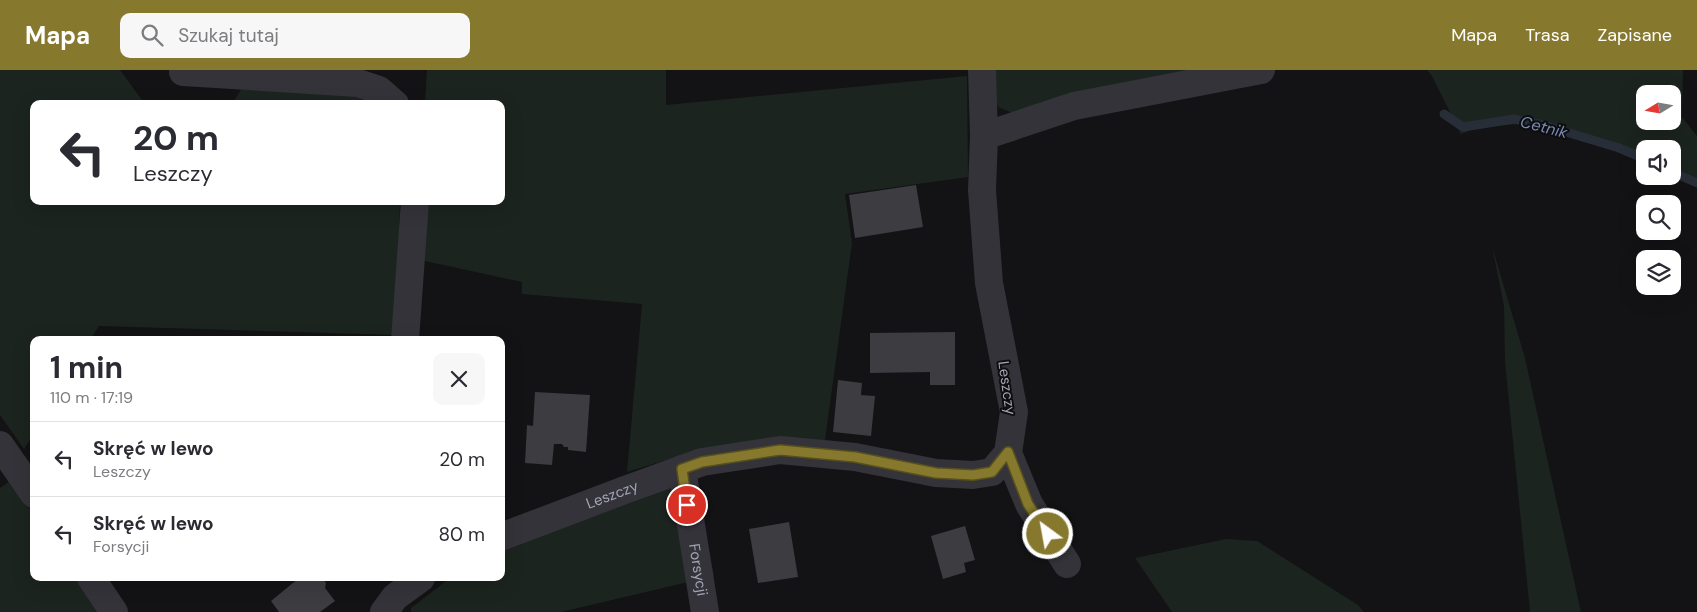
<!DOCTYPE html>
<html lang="pl">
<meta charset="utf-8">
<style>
:root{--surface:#fff;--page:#f7f7f7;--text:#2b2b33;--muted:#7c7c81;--line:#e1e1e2;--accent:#86792e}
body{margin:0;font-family:"DM Sans",sans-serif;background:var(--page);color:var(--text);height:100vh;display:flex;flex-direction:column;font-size:19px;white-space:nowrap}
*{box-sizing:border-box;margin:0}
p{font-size:16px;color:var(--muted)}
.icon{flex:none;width:28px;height:28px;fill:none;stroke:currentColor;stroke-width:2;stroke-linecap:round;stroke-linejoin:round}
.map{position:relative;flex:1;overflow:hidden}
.panel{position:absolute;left:30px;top:266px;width:475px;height:245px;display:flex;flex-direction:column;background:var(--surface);border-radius:10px;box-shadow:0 5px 20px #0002}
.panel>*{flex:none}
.hud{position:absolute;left:30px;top:30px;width:475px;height:105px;border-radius:10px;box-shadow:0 5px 20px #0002;background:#fff;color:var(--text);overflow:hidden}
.needle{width:32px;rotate:259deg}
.fabs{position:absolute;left:1636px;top:15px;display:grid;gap:10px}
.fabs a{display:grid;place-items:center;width:45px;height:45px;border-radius:10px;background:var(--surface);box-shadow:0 5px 20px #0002;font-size:25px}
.pin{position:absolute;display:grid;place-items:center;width:42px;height:42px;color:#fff;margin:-21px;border:2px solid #fff;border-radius:50%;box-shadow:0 1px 5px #0007}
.me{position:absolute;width:55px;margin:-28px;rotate:328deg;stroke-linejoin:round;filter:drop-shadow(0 0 4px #0008)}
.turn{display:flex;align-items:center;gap:18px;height:105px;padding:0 20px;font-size:22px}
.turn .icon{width:65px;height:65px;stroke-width:2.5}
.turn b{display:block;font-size:35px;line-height:42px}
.round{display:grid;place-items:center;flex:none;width:52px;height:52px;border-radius:10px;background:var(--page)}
.head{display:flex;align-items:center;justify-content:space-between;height:85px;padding:0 20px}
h1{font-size:30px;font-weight:700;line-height:38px}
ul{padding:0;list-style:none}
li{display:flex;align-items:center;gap:15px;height:75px;padding:0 20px;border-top:1px solid var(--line)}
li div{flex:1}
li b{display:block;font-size:19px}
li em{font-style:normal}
header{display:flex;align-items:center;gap:30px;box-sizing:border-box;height:70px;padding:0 25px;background:var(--accent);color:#fff}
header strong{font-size:24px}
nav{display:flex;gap:28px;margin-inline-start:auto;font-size:18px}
.search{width:350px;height:45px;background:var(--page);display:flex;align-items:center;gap:12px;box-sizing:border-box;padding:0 18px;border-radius:10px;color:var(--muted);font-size:19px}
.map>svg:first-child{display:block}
.green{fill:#1c241f;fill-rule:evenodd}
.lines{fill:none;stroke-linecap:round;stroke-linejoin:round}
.stream{stroke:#282e38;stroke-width:9}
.building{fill:#3c3c41}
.minor{stroke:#333339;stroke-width:28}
.route-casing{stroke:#574f1e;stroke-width:12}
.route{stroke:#86792e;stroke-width:9}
.labels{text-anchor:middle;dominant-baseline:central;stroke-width:4;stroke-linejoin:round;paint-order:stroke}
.street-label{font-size:15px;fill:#a3a5b5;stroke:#0e0d0f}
.water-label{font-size:16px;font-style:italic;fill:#798cb1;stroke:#0e0d0f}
</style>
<header>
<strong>Mapa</strong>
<div class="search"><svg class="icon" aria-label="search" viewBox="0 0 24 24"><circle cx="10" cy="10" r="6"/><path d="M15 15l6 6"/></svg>Szukaj tutaj</div>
<nav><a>Mapa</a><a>Trasa</a><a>Zapisane</a></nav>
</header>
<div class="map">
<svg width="1697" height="542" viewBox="0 0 1697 542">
<rect width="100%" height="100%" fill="#131214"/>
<path class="green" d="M0,0h120l25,34h-111v97h366l-4,134 -297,-9 -9,14h-56v93l-10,16 -24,-34z
M427,0h239v35l301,-29 1,101 -123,17 7,49 -27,197 -77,1 -59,12 -62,19 15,-168 -120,-10v-12l-97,-21v-60h76v-97h-76z
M991,0h230l-206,44 -17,-7 -6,-19z
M1427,0h256l-1,47 15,19v51l-24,-11 -1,-27h-27v15l-46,-21 -80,-19 -40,3 -18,7 -29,-58zM1645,24h27v27h-27z
M242,18l114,5 26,11h-150z
M1492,176l33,112 56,254h-51l-25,-250 -1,-56z
M695,406l19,100 -153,36h-150v-4l39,-30h51v-26z
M10,411l24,34v63h43l24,34h-101v-124z
M1226,469l31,2 101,64 6,7h-192l-37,-54z"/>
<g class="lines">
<path class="stream" d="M1444,44l19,13 51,-8 29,6 76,23 26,11
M1672,102l25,11"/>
</g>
<path class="building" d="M916,115l7,42 -68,11 -6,-43z
M955,262v53h-25v-13l-60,1v-40z
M838,310l24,3 -1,12 14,1 -4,40 -38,-4z
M535,322l55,3 -4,57 -18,-2v-3h-4l-2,-3h-8l-2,21 -27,-2 2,-38 6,1z
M789,452l9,55 -40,6 -9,-54z
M965,456l10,34 -11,3 2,9 -23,7 -12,-43z
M299,508h23l4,5 -1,5 10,13 -15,11h-41l-8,-11z"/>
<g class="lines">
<g class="minor">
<path d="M982,0l2,66"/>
<path d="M183,2l175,11 21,7 16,14"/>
<path d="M405,270l10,-139"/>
<path d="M0,375l34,49"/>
<path d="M1008,383l21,51 38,60"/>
<path id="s1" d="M682,399l23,143"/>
<path id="s2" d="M501,467l121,-46 80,-29 78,-12 75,7 81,16 37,2 19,-3 16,-19 6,-41 -25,-129 -7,-93 2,-54 90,-30 187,-36"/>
<path d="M91,508l23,34"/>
<path d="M384,542l11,-15 26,-19"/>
</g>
</g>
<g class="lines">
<defs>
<path id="route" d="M687,435l-5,-36 20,-7 78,-12 75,7 81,16 37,2 19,-3 16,-20 20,52 20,30"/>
</defs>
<use href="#route" class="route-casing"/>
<use href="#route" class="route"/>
</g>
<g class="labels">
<g class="street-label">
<text transform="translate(1007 318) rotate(82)">Leszczy</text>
<text stroke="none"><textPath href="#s2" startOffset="119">Leszczy</textPath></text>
<text stroke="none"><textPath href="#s1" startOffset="102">Forsycji</textPath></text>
</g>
<g class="water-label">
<text transform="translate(1544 57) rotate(14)">Cetnik</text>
</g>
</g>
</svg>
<div class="fabs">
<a><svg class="needle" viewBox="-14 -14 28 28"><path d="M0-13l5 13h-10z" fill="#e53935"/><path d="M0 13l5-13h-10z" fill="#7c7c81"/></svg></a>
<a><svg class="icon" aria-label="sound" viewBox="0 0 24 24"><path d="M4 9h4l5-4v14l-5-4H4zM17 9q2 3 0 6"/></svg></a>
<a><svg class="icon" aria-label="search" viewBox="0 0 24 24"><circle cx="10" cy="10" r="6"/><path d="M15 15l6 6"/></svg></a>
<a><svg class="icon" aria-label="layers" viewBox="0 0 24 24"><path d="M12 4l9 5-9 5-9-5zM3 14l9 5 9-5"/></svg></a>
</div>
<div class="pin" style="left:687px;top:435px;background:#d93025"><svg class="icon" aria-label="arrive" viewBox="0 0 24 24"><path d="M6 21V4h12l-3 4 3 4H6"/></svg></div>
<svg class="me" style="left:1048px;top:464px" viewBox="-20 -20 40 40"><circle r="17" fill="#86792e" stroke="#fff" stroke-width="3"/><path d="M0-11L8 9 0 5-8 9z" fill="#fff"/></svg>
<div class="hud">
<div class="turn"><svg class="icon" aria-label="left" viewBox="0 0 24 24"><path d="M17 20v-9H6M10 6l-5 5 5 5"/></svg><div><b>20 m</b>Leszczy</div></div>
</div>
<section class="panel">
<div class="head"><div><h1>1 min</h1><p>110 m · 17:19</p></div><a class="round"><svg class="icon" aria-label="close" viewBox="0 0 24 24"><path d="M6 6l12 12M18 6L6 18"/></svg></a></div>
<ul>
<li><svg class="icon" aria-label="left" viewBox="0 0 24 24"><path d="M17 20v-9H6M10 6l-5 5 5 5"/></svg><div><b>Skręć w lewo</b><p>Leszczy</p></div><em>20 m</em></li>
<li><svg class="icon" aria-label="left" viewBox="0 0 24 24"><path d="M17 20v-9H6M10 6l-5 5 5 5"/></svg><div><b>Skręć w lewo</b><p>Forsycji</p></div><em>80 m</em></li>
</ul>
</section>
</div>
